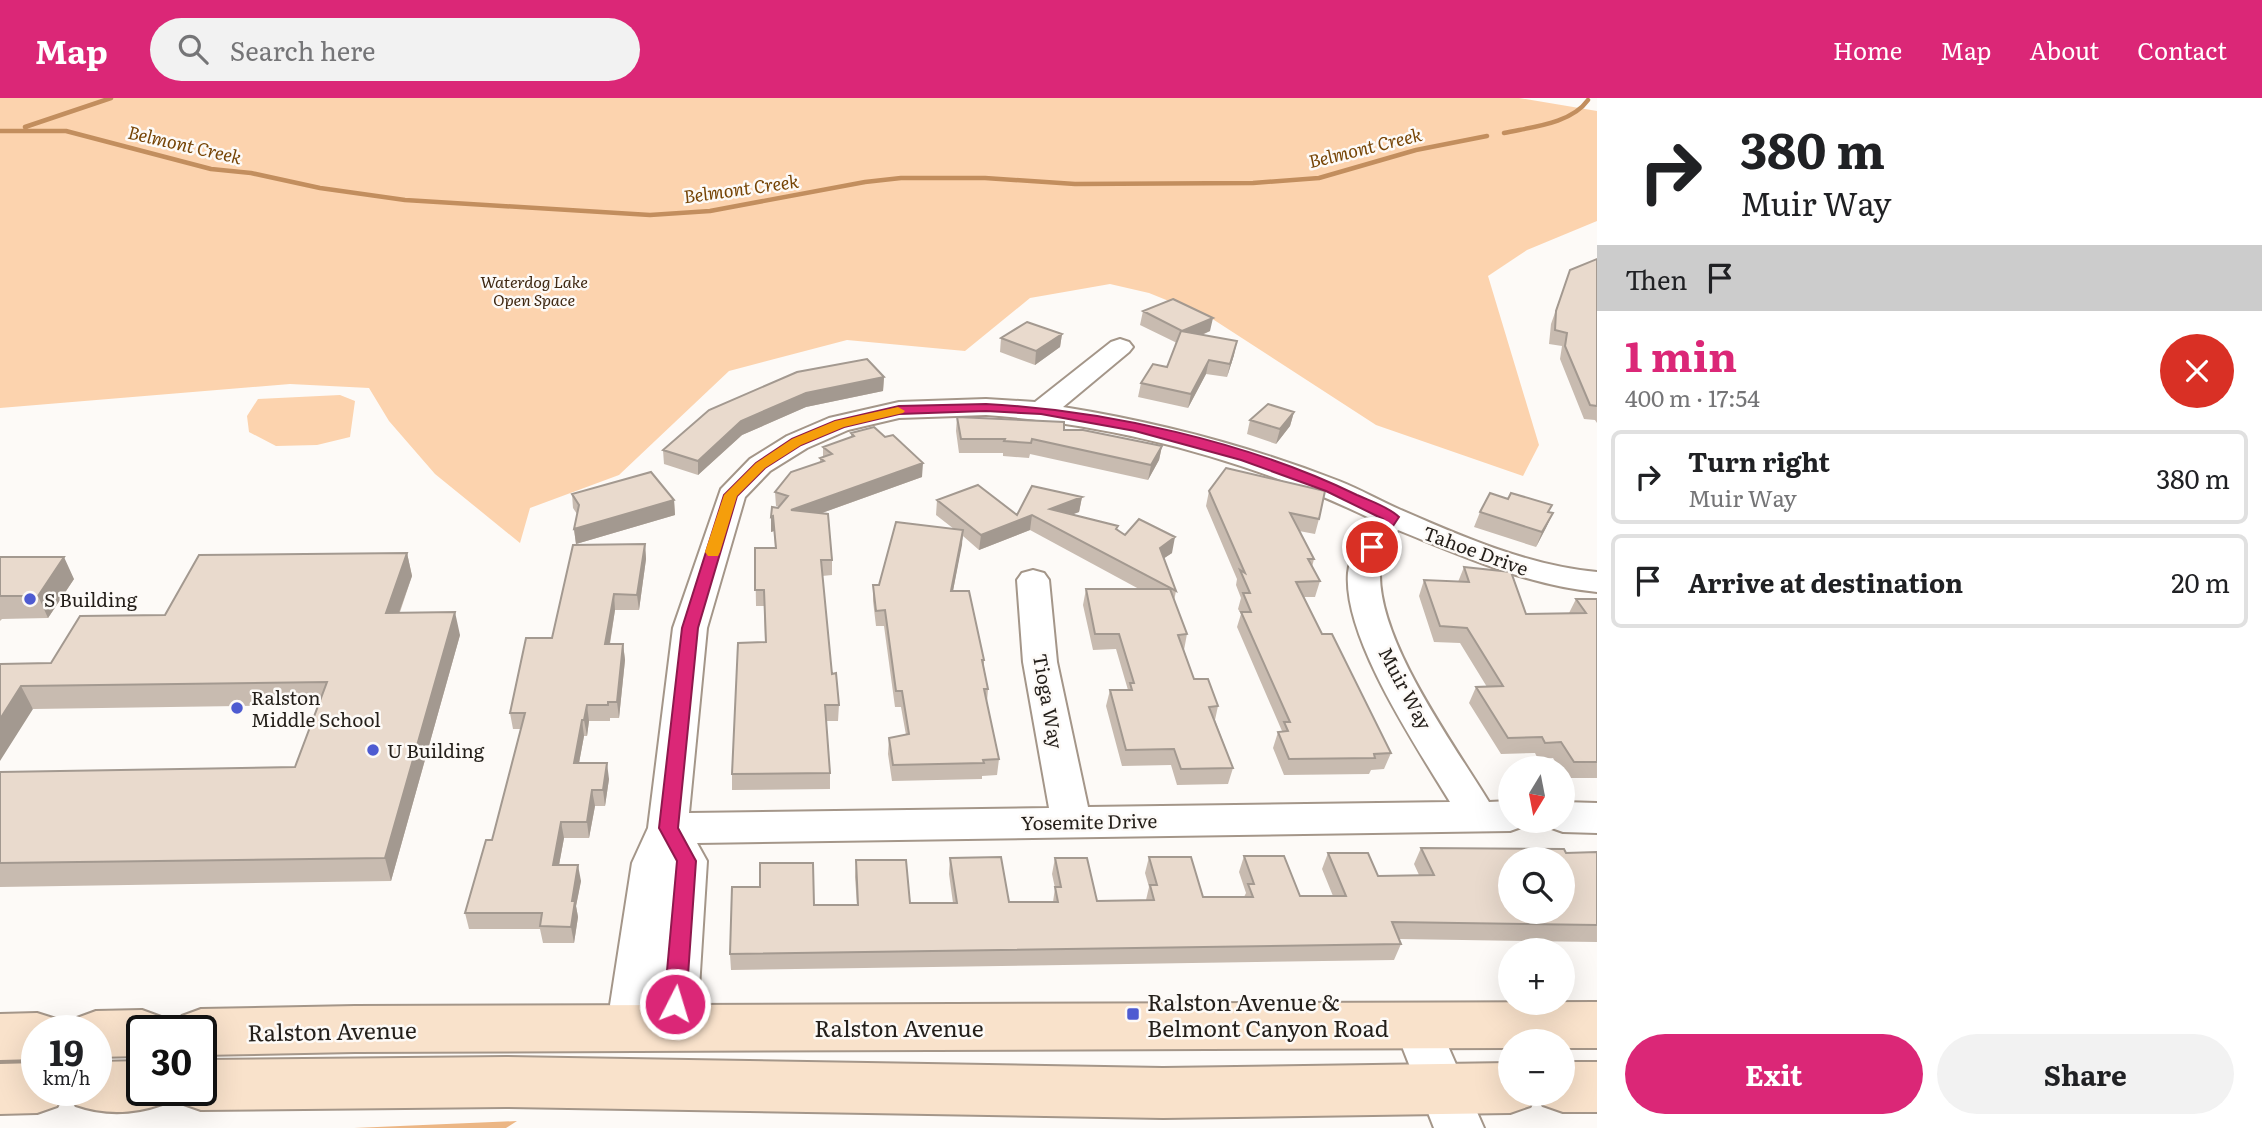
<!DOCTYPE html>
<meta charset="utf-8">
<style>
:root{--surface:#fff;--page:#f2f2f2;--text:#202124;--muted:#757577;--line:#e0e0e0;--accent:#db2777}
body{margin:0;font-family:Literata,serif;background:var(--page);color:var(--text);height:100vh;display:flex;flex-direction:column;font-size:26px;white-space:nowrap}
*{box-sizing:border-box;margin:0}
p{font-size:23px;color:var(--muted)}
.icon{flex:none;width:38px;height:38px;fill:none;stroke:currentColor;stroke-width:2;stroke-linecap:round;stroke-linejoin:round}
.map{position:relative;flex:1;overflow:hidden}
.side{display:flex;flex-direction:column;background:var(--surface);width:665px}
.side>*{flex:none}
.guide{background:#fff;color:var(--text);overflow:hidden}
.needle{width:46px;rotate:190deg}
.fabs{position:absolute;left:1498px;top:658px;display:grid;gap:14px}
.fabs a{display:grid;place-items:center;width:77px;height:77px;border-radius:50%;background:var(--surface);box-shadow:0 7px 28px #0002;font-size:35px}
.speed{position:absolute;left:21px;top:917px;display:flex;gap:14px;font-size:35px;font-weight:700;text-align:center}
.speed>*{display:grid;place-content:center;width:91px;height:91px;border-radius:50%;background:var(--surface);box-shadow:0 7px 28px #0002;line-height:1}
.speed small{font-size:18px;font-weight:400}
.speed .limit{border:4px solid #111;border-radius:10px;background:#fff;color:#111}
.pin{position:absolute;display:grid;place-items:center;width:60px;height:60px;color:#fff;margin:-30px;border:4px solid #fff;border-radius:50%;box-shadow:0 2px 7px #0007}
.me{position:absolute;width:77px;margin:-38px;rotate:5deg;stroke-linejoin:round;filter:drop-shadow(0 0 5px #0008)}
.turn{display:flex;align-items:center;gap:24px;height:147px;padding:0 28px;font-size:32px}
.turn .icon{width:91px;height:91px;stroke-width:2.5}
.turn b{display:block;font-size:49px;line-height:60px}
.then{display:flex;align-items:center;height:66px;padding:0 28px;background:#0003;gap:14px;font-size:26px}
.round{display:grid;place-items:center;flex:none;width:74px;height:74px;border-radius:37px;background:var(--page)}
.headline{display:flex;align-items:center;justify-content:space-between;height:119px;padding:0 28px}
h1{font-size:42px;font-weight:700;line-height:52px;color:var(--accent)}
.primary-button{display:flex;gap:14px;margin-top:auto;padding:14px 28px}
.primary-button a{flex:1;height:80px;border-radius:42px;background:var(--accent);color:#fff;font-size:28px;font-weight:700;line-height:80px;text-align:center}
.primary-button a+a{background:var(--page);color:var(--text)}
ul{padding:0;list-style:none}
li{display:flex;align-items:center;gap:21px;height:94px;margin:0 14px 10px;padding:0 14px;border:4px solid var(--line);border-radius:10px}
li div{flex:1}
li b{display:block;font-size:26px}
li em{font-style:normal}
header{display:flex;align-items:center;gap:42px;box-sizing:border-box;height:98px;padding:0 35px;background:var(--accent);color:#fff}
header strong{font-size:33px}
nav{display:flex;gap:38px;margin-inline-start:auto;font-size:24px}
.search{width:490px;height:63px;background:var(--page);display:flex;align-items:center;gap:18px;box-sizing:border-box;padding:0 24px;border-radius:38px;color:var(--muted);font-size:26px}
main{display:flex;flex:1;min-height:0}
.map>svg:first-child{display:block}
.green{fill:#fcd3ae}
.forest{fill:#ecb684}
.lines{fill:none;stroke-linecap:round;stroke-linejoin:round}
.stream{stroke:#c28e5e;stroke-width:4.5}
.street-casing{stroke:#a49689;stroke-width:4}
.secondary-casing{stroke:#a49689;stroke-width:4}
.street{fill:#fff;fill-rule:evenodd}
.secondary{fill:#f9e2cb;fill-rule:evenodd}
.wall{fill:#c8bbb0}
.shaded-wall{fill:#a39990}
.building{fill:#e9dacd;stroke:#a39990;stroke-width:2;fill-rule:evenodd}
.route{fill:#db2777;stroke:#8e194d;stroke-width:2}
.slow{fill:#f59e0b}
.poi-dot{fill:#4e5bd1;stroke:#fdfaf7;stroke-width:2.5}
.labels{text-anchor:middle;dominant-baseline:central;stroke-width:5;stroke-linejoin:round;paint-order:stroke}
.far-park-label{font-size:16px;font-style:italic;fill:#3f2812;stroke:#fdfaf7}
.far-water-label{font-size:18px;font-style:italic;fill:#764405;stroke:#fdfaf7}
.street-label{font-size:19px;fill:#241f1a;stroke:#fdfaf7}
.poi-label{font-size:19px;fill:#241f1a;stroke:#fdfaf7;text-anchor:start}
.near-poi-label{font-size:23px;fill:#241f1a;stroke:#fdfaf7;text-anchor:start}
.near-street-label{font-size:23px;fill:#241f1a;stroke:#fdfaf7}
</style>
<header>
<strong>Map</strong>
<div class="search"><svg class="icon" aria-label="search" viewBox="0 0 24 24"><circle cx="10" cy="10" r="6"/><path d="M15 15l6 6"/></svg>Search here</div>
<nav><a>Home</a><a>Map</a><a>About</a><a>Contact</a></nav>
</header>
<main>
<div class="map">
<svg width="1597" height="1030" viewBox="0 0 1597 1030">
<rect width="100%" height="100%" fill="#fdfaf7"/>
<path class="green" d="M0,0h1519l78,13v110l-70,29 -39,26 51,169 -16,31 -147,-51 -165,-107 -62,-25 -39,-9 -80,14 -65,53 -118,-11 -118,31 -110,104 -89,33 -10,35 -85,-69 -46,-53 -20,-33 -79,-4 -290,24z
M340,297l15,6 -5,36 -33,8 -41,1 -27,-14 -2,-16 11,-17z"/>
<path class="forest" d="M517,1023l-11,7h-152z"/>
<g class="lines">
<path class="stream" d="M25,29l86,-29
M0,33h66l145,38 40,4 69,15 85,12 245,15 60,-4 155,-29 36,-4h84l90,6 178,-1 66,-5 97,-28 71,-14
M1504,35c27,-6 67,-9 84,-33"/>
<defs>
<path id="street" d="M1120,241l9,3 4,5 -4,5 -66,55c94,15 186,39 276,74 21,8 41,20 62,29 62,27 128,56 196,62v20c-71,-7 -134,-36 -199,-62 -8,13 -18,28 -18,45 0,69 73,168 109,227l21,-1v20h17l-3,5 -14,5 -813,12 10,18 -9,143c-27,55 -61,57 -88,1l22,-142 16,-35 25,-200 48,-139 29,-30 37,-23 42,-18 70,-16 87,-3 49,3 76,-60zM986,317c136,10 266,46 388,105 -11,16 -24,33 -26,53 -5,65 68,173 102,229l-362,5 -31,-145 -8,-82 -5,-7 -11,-3 -11,3 -5,7 6,82 26,146 -360,5 18,-185 38,-131 25,-26 37,-23 41,-18 51,-12z
M1563,704l34,1v30l-34,-1 -14,-5 -4,-6h18z
M1417,908l16,6 51,116h-50l-40,-102 7,-14z"/>
<path id="secondary" d="M1597,904v46h-34v-7h-53v7l-1155,4 -154,3v-24h-26l7,-15 19,-7 154,-3z
M142,912l19,7 7,14h-26v25l-46,1v-26h-25l6,-13 19,-7z
M37,915l19,6 5,12h-24v28l-37,1v-46z
M506,959l657,11 347,-5v31h25l-5,12 -20,7 -347,5 -657,-11 -305,3 -20,-7 -5,-13h25v-30z
M142,963v29h26l-6,14c-28,10 -58,11 -86,1l-6,-15h26v-28z
M1563,964h34v50h-34l-20,-7 -5,-11h25z
M37,965v27h27l-7,16 -20,7 -37,1v-50z"/>
</defs>
<use href="#street" class="street-casing"/>
<use href="#secondary" class="secondary-casing"/>
<use href="#street" class="street"/>
<use href="#secondary" class="secondary"/>
</g>
<path class="wall" d="M1597,161v164l-2,-3 -11,-1 -24,-60 2,-13 -13,-2 2,-20 19,-54z
M1143,213l67,20 -8,4 32,20 -7,22 -21,-3 -18,34 -50,-11 3,-14 26,-16 10,-24 -37,-18z
M1062,236l-2,13 -25,18 -35,-13 1,-14z
M884,279l-1,14 -77,16 -64,28 -44,40 -34,-11 -1,-14z
M1294,314l-4,14 -14,18 -29,-10 3,-14z
M957,319l107,13 98,16 -3,14 -11,20 -118,-26 -1,4 -26,-2v-3h-44l-3,-22z
M851,335l71,44 -100,36 10,47v15l-10,1 10,98 7,31 -1,16h-12l4,52v16l-98,1v-16l33,-132 -1,-36h-8l-1,-58h20l-1,-17 -3,1v-15l8,-10 -3,-1 -1,-14 45,-30v-4l3,-1v-10l28,-9z
M1209,393l110,28 -4,15 -16,-3 15,28 -2,8 8,14 -5,16h-11l18,37 69,119 -7,16 -13,1 -2,4 -85,1 -11,-27 5,-16 4,-1 -45,-104 4,-13 -3,-5 3,-11 -5,-13 1,-6 -31,-73z
M572,396l102,6 1,15 -99,29 -2,-15 3,-15 -4,-6z
M1082,399l-3,15 -7,2 45,16 8,5 47,18 -8,5 12,33 -2,10 13,33 -3,16 10,29 24,27 -3,14 18,48 -5,16 -51,1 -6,-20 -49,1 -16,-60 4,-16h18l-12,-41 -23,1 -10,-45 3,-16h53l-109,-59 -51,20 -16,-14 -10,55 31,69v7l4,22 -1,13 12,57 -2,16 -15,1v3l-90,2 -4,-27 1,-16 17,-3 -5,-28h-6l-11,-81h-8l-3,-25v-16h6l75,-56 -18,-14 1,-15 80,15z
M1480,414h69l4,1 -17,34 -62,-20z
M645,446l1,15 -7,51h-24l-5,34h13l2,16 -6,58h-9v3h-21l-2,15h-3l-5,27 30,16 -4,27h-10l-6,32h-25l-5,27 22,16 -5,25 2,11 -4,26h-31l-3,-14h-71l-4,-16 27,-73 29,-111h-8l-3,-16 42,-75z
M407,455l5,23 -12,36 60,23 -69,246 -391,6v-115l295,-5 23,-62 -285,4 -33,-45 51,-1 114,-48z
M0,459l74,22 -26,39 -46,1 -2,2z
M1464,469l62,47 43,-1 7,-14h21v179h-32l-2,-4v-6h-4l-6,-10 -15,1 -3,-6 -34,1 -32,-51 7,-16h11l-27,-44 -26,-1 -15,-46 5,-16 34,2z
M1421,750l145,5 31,-1v90l-198,-3 2,5 -7,16 -663,10 -1,-16 84,-49h43l-2,-28 1,-17 54,43h43l-4,-29 1,-16 59,44h44l2,-14 -3,-14 3,-16 42,43 49,-1 3,-13 -4,-14 4,-16 54,40h41l2,-4 -7,-21 5,-16 56,40h33l-11,-27 6,-16 50,23 41,-1 -5,-11z"/>
<path class="shaded-wall" d="M1213,220l-3,13 -30,13 2,-13z
M1062,236l-2,13 -25,18 1,-14z
M1237,243l-3,14 -7,22 3,-13z
M1209,262l-3,14 -18,34 3,-14z
M884,279l-1,14 -77,16 -64,28 -44,40v-14l43,-40 65,-28z
M1294,314l-4,14 -14,18 4,-15z
M1162,348l-3,14 -11,20 3,-15z
M923,365l-1,14 -131,47v-14z
M1082,399l-3,15 -31,12 2,-15z
M674,402l1,15 -99,29 -2,-15z
M1553,415l-7,15 -10,19 6,-15z
M1032,417l-2,15 -51,20 2,-15z
M773,418l1,15 -3,1v-15z
M963,432l-1,15 -12,61 1,-15z
M1175,439l-3,16 -15,10 3,-15z
M645,446l1,15 -7,51 -2,-15z
M407,455l5,23 -21,59 -5,-22z
M64,459l10,22 -26,39 -10,-22z
M614,496l1,16 -8,50 -2,-16z
M455,514l5,23 -69,246 -6,-23z
M623,546l2,16 -6,58 -2,-16z
M21,588l12,23 -33,52v-42z
M587,607l2,16 -2,15 -3,-16z
M582,622l2,16 -8,43 -2,-16z
M607,665l2,16 -4,27 -2,-16z
M592,692l3,16 -6,32 -2,-16z
M561,724l3,16 -8,43 -3,-16z
M578,767l3,16 -5,25 2,11 -4,26 -3,-16 1,-26z"/>
<path class="building" d="M1597,161v147l-7,-1 -25,-59 2,-13 -12,-3 1,-19 14,-41z
M1173,201l40,19 -31,13 -39,-20z
M1027,224l35,12 -26,17 -35,-13z
M1181,233l56,10 -7,23 -21,-4 -18,34 -50,-11 12,-19 14,3z
M867,261l17,18 -78,16 -65,28 -43,40 -35,-11 46,-40 88,-38z
M1268,306l26,8 -14,17 -30,-9z
M957,319l107,5v8h19l79,16 -11,19 -119,-26 -1,4 -27,-2 1,-2h-44z
M874,329l11,10 8,-2 30,28 -132,47 37,4 4,46h-11l11,114 4,-1 3,32h-14l5,68 -98,1 6,-131 28,-1 -2,-52h-9v-42h21l-3,-32 -2,1 1,-10 6,1 10,-12 -13,-4 16,-20 33,-11 -4,-3 12,-4 -9,-7 31,-11 -3,-3z
M1226,370l99,23 -6,28 -29,-6 24,46h-6l12,22 -24,1 26,52h10l59,119 -17,1 1,4 -86,1 -11,-27 10,-1 -4,-9h6l-49,-110h10l-8,-19h7l-10,-23 5,3 -36,-82z
M651,374l23,28 -100,29 5,-24 -7,-11z
M978,387l39,30 15,-29 50,11 -32,12 68,17 -2,3 9,6 14,-16 36,18 -15,11 16,43 -144,-76 -51,20 -44,-35z
M1490,395l18,6 3,-6 41,12 -4,7 5,1 -11,19 -62,-20z
M896,424l67,8 -12,61h18l15,69h-2l6,29h-4l15,70 -16,1 1,3 -91,2 -4,-27 20,-4 -7,-43h-6l-11,-81 -9,1 -3,-26h6z
M645,446l-8,51 -23,-1 -9,50h18l-6,58h-9v3h-21l-3,15h-2l-8,43h33l-4,27h-11l-5,32h-26l-8,43h25l-6,36h3l-4,26 -31,-1 2,-13h-77l21,-73h6l33,-127h-15l16,-75h26l21,-93z
M407,455l-21,60 69,-1 -70,246 -385,5v-91l295,-5 32,-85 -306,4 -21,33v-55l51,-1 29,-47 85,-1 34,-60z
M0,459h64l-26,39h-38z
M1464,469l47,5 15,42 60,-1 -10,-14h21v163h-23l-13,-20 -16,1 -3,-6 -34,1 -32,-51 27,-1 -36,-58 -27,-2 -16,-46 45,2z
M1086,491h84l17,45 -9,1 16,44h14l10,27 -9,1 24,61 -52,1 -7,-20 -48,1 -16,-60h22l-2,-7h4l-15,-49h-24z
M1421,750l143,1 2,4 31,-1v73l-205,-3 9,22 -671,10 2,-67h28v-24h53l1,42h44l-2,-45h50l4,43h47l-7,-45 51,-1 8,45h49l-3,-15h6l-6,-29h32l10,43 57,-1 -4,-15h7l-8,-28h42l12,40h50l-5,-13h6l-10,-28h40l16,40h46l-18,-43h40l10,23 56,-1zM1510,761h53v53h-53z"/>
<path class="route" d="M986,306c119,6 263,38 371,91 13,6 32,12 42,22l-22,33h-10l-3,-3 19,-28 -57,-28 -85,-31 -106,-29 -94,-17 -55,-3 -87,3 -55,13 -43,18 -36,23 -28,28 -39,132 -20,200 18,33 -10,143 -4,6 -7,3 -8,-3 -3,-6 13,-143 -18,-33 23,-200 42,-133 32,-32 36,-24 43,-18 64,-15z"/>
<path class="slow" d="M898,309l7,4 -2,2 -59,14 -43,18 -36,23 -28,28 -17,56 -2,4h-10l-3,-4 19,-57 32,-32 36,-24 43,-18z"/>
<g class="poi-dot">
<circle cx="30" cy="501" r="7"/>
<circle cx="237" cy="610" r="7"/>
<circle cx="373" cy="652" r="7"/>
<rect x="1126" y="909" width="14" height="14" rx="3.5"/>
</g>
<g class="labels">
<g class="far-park-label">
<text x="534" y="183">Waterdog Lake<tspan x="534" dy="18">Open Space</tspan></text>
</g>
<g class="far-water-label">
<text transform="translate(185 46) rotate(13)">Belmont Creek</text>
<text transform="translate(1365 49) rotate(-14)">Belmont Creek</text>
<text transform="translate(741 90) rotate(-8)">Belmont Creek</text>
</g>
<g class="street-label">
<text transform="translate(1476 452) rotate(20)">Tahoe Drive</text>
<text transform="translate(1406 590) rotate(62)">Muir Way</text>
<text transform="translate(1049 603) rotate(80)">Tioga Way</text>
<text transform="translate(1089 723) rotate(-1)">Yosemite Drive</text>
</g>
<g class="poi-label">
<text x="44" y="501">S Building</text>
<text x="251" y="599">Ralston<tspan x="251" dy="22">Middle School</tspan></text>
<text x="387" y="652">U Building</text>
</g>
<g class="near-poi-label">
<text x="1147" y="903">Ralston Avenue &amp;<tspan x="1147" dy="26">Belmont Canyon Road</tspan></text>
</g>
<g class="near-street-label">
<text x="899" y="929">Ralston Avenue</text>
<text transform="translate(332 932) rotate(-1)">Ralston Avenue</text>
</g>
</g>
</svg>
<div class="fabs">
<a><svg class="needle" viewBox="-14 -14 28 28"><path d="M0-13l5 13h-10z" fill="#e53935"/><path d="M0 13l5-13h-10z" fill="#757577"/></svg></a>
<a><svg class="icon" aria-label="search" viewBox="0 0 24 24"><circle cx="10" cy="10" r="6"/><path d="M15 15l6 6"/></svg></a>
<a>+</a>
<a>−</a>
</div>
<div class="speed"><div>19<small>km/h</small></div><div class="limit">30</div></div>
<div class="pin" style="left:1372px;top:449px;background:#d93025"><svg class="icon" aria-label="arrive" viewBox="0 0 24 24"><path d="M6 21V4h12l-3 4 3 4H6"/></svg></div>
<svg class="me" style="left:675px;top:906px" viewBox="-20 -20 40 40"><circle r="17" fill="#db2777" stroke="#fff" stroke-width="3"/><path d="M0-11L8 9 0 5-8 9z" fill="#fff"/></svg>
</div>
<section class="side">
<div class="guide">
<div class="turn"><svg class="icon" aria-label="right" viewBox="0 0 24 24"><path d="M7 20v-9h11M14 6l5 5-5 5"/></svg><div><b>380 m</b>Muir Way</div></div>
<div class="then">Then<svg class="icon" aria-label="arrive" viewBox="0 0 24 24"><path d="M6 21V4h12l-3 4 3 4H6"/></svg></div>
</div>
<div class="headline"><div><h1>1 min</h1><p>400 m · 17:54</p></div><a class="round" style="background:#d93025;color:#fff"><svg class="icon" aria-label="close" viewBox="0 0 24 24"><path d="M6 6l12 12M18 6L6 18"/></svg></a></div>
<ul>
<li><svg class="icon" aria-label="right" viewBox="0 0 24 24"><path d="M7 20v-9h11M14 6l5 5-5 5"/></svg><div><b>Turn right</b><p>Muir Way</p></div><em>380 m</em></li>
<li><svg class="icon" aria-label="arrive" viewBox="0 0 24 24"><path d="M6 21V4h12l-3 4 3 4H6"/></svg><div><b>Arrive at destination</b></div><em>20 m</em></li>
</ul>
<div class="primary-button"><a>Exit</a><a>Share</a></div>
</section>
</main>
